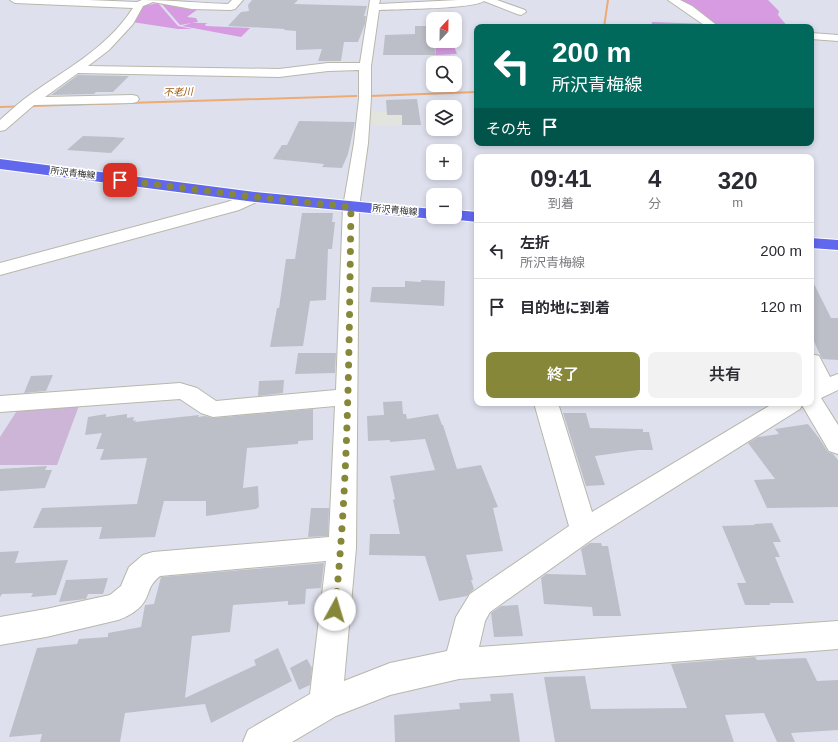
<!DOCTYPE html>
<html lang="ja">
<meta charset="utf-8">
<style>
:root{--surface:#fff;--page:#f2f2f3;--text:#2b2b33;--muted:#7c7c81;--line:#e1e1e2;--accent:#878739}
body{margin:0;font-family:Helvetica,"Noto Sans JP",sans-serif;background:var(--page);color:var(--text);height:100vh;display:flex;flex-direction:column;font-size:15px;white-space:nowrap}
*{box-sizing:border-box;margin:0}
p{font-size:13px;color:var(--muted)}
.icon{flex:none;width:22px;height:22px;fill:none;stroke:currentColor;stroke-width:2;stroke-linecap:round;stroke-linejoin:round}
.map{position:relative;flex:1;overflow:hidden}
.side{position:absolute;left:474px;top:154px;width:340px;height:252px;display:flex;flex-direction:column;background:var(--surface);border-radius:8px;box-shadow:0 2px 6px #0003}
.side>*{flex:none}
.top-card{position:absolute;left:474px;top:24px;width:340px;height:122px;border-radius:8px;box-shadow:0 2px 6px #0003;background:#00695c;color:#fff;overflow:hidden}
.needle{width:26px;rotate:22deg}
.tools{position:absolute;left:426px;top:12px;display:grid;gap:8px}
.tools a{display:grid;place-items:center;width:36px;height:36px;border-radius:8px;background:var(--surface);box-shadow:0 2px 6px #0003;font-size:20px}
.pin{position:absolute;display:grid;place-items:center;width:34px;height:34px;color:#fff;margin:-17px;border-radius:8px;box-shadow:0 2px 6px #0006}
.me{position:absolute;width:44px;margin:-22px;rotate:6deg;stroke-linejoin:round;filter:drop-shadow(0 0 3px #0008)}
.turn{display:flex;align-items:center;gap:14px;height:84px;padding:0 12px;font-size:18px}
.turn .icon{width:52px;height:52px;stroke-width:2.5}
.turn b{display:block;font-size:28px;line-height:34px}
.then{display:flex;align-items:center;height:38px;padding:0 12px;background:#0003;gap:8px;font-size:15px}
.eta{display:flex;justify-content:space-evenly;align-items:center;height:68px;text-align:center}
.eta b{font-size:24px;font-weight:600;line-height:28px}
.button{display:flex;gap:8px;margin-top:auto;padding:8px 12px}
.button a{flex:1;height:46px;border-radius:8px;background:var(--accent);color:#fff;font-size:16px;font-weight:600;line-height:46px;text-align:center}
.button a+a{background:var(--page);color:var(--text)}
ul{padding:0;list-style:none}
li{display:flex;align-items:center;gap:12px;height:56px;padding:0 12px;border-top:1px solid var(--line)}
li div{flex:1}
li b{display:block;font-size:15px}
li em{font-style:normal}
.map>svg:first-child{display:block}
.industrial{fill:#e2e5de}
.green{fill:#d79be2}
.cemetery{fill:#ccb5d6}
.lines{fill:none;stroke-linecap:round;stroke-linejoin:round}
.stream{fill:#edaa73;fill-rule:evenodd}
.building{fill:#bcbfc8}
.minor-casing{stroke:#b8b7ab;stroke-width:2}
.major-casing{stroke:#fff;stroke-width:2}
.minor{fill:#fff;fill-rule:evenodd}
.major{fill:#6168ee;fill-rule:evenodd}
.route{stroke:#878739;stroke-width:7;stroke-dasharray:0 12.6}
.labels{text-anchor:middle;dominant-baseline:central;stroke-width:3.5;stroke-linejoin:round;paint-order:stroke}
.far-street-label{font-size:9px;fill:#2b2b2b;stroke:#fff}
.far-water-label{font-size:10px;font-style:italic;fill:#9b5a10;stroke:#fff}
</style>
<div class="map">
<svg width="838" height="742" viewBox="0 0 838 742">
<rect width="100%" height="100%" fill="#dee1ed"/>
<path class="industrial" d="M370,112h49l2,13h-52z"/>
<path class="green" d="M676,0h92l11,11 -1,4 10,12h-71l-9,-7 1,-1z
M158,3l20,23 14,3h-14l-46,-7 11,-16z
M161,3l40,4 -14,10 9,1 2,4 -18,3z
M652,22l56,2 4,3h-61z
M192,23h16l-3,1 1,2 44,2 -9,9 -59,-11z
M433,41h19l5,13 -21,1 -1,-11h-5z"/>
<path class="cemetery" d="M80,403l-23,62h-57v-28l20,-31z"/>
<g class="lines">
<path class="stream" d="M607,0h2l-4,27h-2z
M477,91v2l-107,4 -2,-1 2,-1z
M357,95v2h-1l-356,11v-2z"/>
</g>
<path class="building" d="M252,0h46l-4,4 73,2 -3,10h2l-1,8 -7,18h-14l-3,19h-23l4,-12 -26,1v-19l-12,-1 1,-1 -57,-3 13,-14 8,-1 -1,-6z
M415,26h18v15l3,14h-53l2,-20 30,-1z
M78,75l51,1 -16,16h-17l-2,2 -43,1z
M417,99l4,26h-19v-10h-15l-1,-15z
M299,121l56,1 -7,32 -6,14 -20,-1 2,-3 -51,-5 9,-14h5z
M83,136l30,1 12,1 -14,15 -44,-3z
M302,213h31l-1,9h3l-3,27h-4l-2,51 -16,1 -7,45 -33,1 7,-39h2l7,-49h9z
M811,278l20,40h7v42l-16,-1 -11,-24z
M421,280l24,1 -1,25 -74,-4 2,-15h33v-6l16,1z
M298,353h38l-1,20 -40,1z
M53,375l-7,16 -22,2 7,-17z
M284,380l-1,13 -25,3 1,-15z
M402,401l1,13h3l1,5 31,-5 4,11h1l14,44 24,-4 17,42 -5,1 10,43 -37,4 7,25h-2l3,9 -7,7 -28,5 -14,-45 -56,-1 1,-21h30l-7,-34 2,-1 -5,-23 45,-6 -10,-31 -35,3v-2l-22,1 -1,-25 17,-1 -1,-13z
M313,409v31l-15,1v3l-51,4 -4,40 15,-2 1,21 -3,2 -50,7v-15h-42l-9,36 -56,2 3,-12 -69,1 9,-20 95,-4 10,-46 -47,2 4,-11h-8l6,-16 -17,2 3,-18 18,-3v3l21,-3v4l7,-1 -1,4 3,-1 -1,2 64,-7 -1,2 7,-1 8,2z
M563,413h23l4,15 53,1v3h6l4,18h-15l-43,6 10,29 -19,1z
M808,424l11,14 9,14 5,2 5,6v47l-71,1 -13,-28 21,-1 -27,-36 10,-6 21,-3 -4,-5z
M47,466l-2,4h7l-7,18 -45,3v-22z
M311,508h18l-1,28 -20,1z
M772,523l9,19h-8l7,15h-5l19,46h-24v2h-25l-8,-22h9l-24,-57 33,-1 -1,-1z
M590,543h11l1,3h6l13,70h-28l-1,-9 -48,-3 -3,-26 5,-4 40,1 -5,-26z
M19,551l-4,12 53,-3 -12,35 -25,2 2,-4 -31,1 -2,3v-45z
M324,563l-3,25 -15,1 -1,15 -17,1v-4l-55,4 -3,27 -38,4 -7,62 71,-33 -2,-5 24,-12 14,33 -81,42 -6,-19 -80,9 -5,29h-80l2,-8 -33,3 28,-89 40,-4 2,-5 29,-2v-4l33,-6 4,-22 9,-1 7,-27z
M108,578l-5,16h-15l-2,5 -27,3 7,-22z
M518,605l5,31 -29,1 -3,-24 10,-7z
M755,657l2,3 49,-2 11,23 21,-1v50l-47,3 4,9h-18l-13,-29 -39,2 9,27h-179l-11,-65 41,-1 6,33 96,-1 -16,-44z
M307,659l5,9 -2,17 -11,5 -9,-22z
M513,693l7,49h-125l-1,-27 66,-6 -1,-6 32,-2 -1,-7z"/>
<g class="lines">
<defs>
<path id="minor" d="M10,0h78l49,2 5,-2c29,0 57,3 86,4l4,-4h11l-8,9 -4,1 -39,-1 -39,-7 -10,4 -10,18 -24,26 -21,16 191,3 49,-6h32l10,-63h10l-1,4 79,-4h39l28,10 1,2 -5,3 -4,-1 -33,-13c-11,8 -88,8 -105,9l-8,56v32l-3,45 -9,64 -3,341 -12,133 46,-18 57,-12 9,-34 14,-23 99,-68 -35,-123h24l34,109 182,-109h37v-49l8,2 11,21 8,-3v16l-17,8 17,27v29l-9,-3 -27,-46 -2,4 -206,129 -104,74 -5,9 -6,26 359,-26v28l-379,30 -69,16 -54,21 -44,26h-49l5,-12 62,-36 16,-133 -166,15c-13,11 -9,15 -16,26 -6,9 -17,15 -26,18l-72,17 -46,8v-28l46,-8 64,-14 11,-9 8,-19 14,-12 10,-3 176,-15 6,-131 -122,11 -12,-4 -21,-14 -180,13v-16l180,-13 17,5 19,13 120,-11 7,-183 11,-64 5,-45v-28l-31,1 -49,6 -201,-4 -33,24 87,-2 5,1 2,3 -2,3 -5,1 -98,2 -29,25 -5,1v-11c8,-7 15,-14 23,-20 40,-30 82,-49 110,-92l-118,-5z
M668,0h12l12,6 27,21h-12z
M811,33l27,2v6l-27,-2z
M255,192l6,2 2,3 -2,3 -22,10 -239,65v-12l227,-61z"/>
<path id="major" d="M0,159l255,33 178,17v8h6l-6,2 -178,-17 -255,-33z
M455,210l22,2v10l-28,-3 -1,-2h7z
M811,238l27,2v10l-27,-2z"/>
</defs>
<use href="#minor" class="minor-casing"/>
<use href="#major" class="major-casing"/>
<use href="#minor" class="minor"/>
<use href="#major" class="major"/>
</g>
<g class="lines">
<path class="route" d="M120,180l135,17 96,10c-2,134 -2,269 -16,403"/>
</g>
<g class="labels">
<g class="far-street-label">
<text transform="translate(73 173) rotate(7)">所沢青梅線</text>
<text transform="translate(395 210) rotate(5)">所沢青梅線</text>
</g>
<g class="far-water-label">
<text transform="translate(178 92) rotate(-2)">不老川</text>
</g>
</g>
</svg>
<div class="tools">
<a><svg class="needle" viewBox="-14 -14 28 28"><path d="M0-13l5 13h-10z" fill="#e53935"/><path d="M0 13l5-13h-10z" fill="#7c7c81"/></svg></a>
<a><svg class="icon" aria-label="search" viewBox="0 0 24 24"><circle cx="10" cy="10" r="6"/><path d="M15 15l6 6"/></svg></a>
<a><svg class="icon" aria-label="layers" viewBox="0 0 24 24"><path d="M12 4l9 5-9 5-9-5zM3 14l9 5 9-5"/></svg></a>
<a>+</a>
<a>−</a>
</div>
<div class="pin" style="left:120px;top:180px;background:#d93025"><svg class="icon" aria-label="arrive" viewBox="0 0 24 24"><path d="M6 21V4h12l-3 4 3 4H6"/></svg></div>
<svg class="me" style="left:335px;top:610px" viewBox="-20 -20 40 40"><circle r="19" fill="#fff"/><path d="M0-13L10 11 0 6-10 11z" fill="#878739"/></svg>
<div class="top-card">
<div class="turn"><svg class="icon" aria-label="left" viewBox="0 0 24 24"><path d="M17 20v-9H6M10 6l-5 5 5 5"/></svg><div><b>200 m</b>所沢青梅線</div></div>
<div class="then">その先<svg class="icon" aria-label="arrive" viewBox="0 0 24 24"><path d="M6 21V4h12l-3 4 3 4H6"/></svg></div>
</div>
<section class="side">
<div class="eta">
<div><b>09:41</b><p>到着</p></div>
<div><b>4</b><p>分</p></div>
<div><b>320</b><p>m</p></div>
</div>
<ul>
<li><svg class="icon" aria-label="left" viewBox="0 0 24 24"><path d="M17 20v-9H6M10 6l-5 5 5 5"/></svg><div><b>左折</b><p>所沢青梅線</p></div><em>200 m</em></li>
<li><svg class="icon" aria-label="arrive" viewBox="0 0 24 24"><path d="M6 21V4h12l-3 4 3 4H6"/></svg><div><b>目的地に到着</b></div><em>120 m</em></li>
</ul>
<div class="button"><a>終了</a><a>共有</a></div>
</section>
</div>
